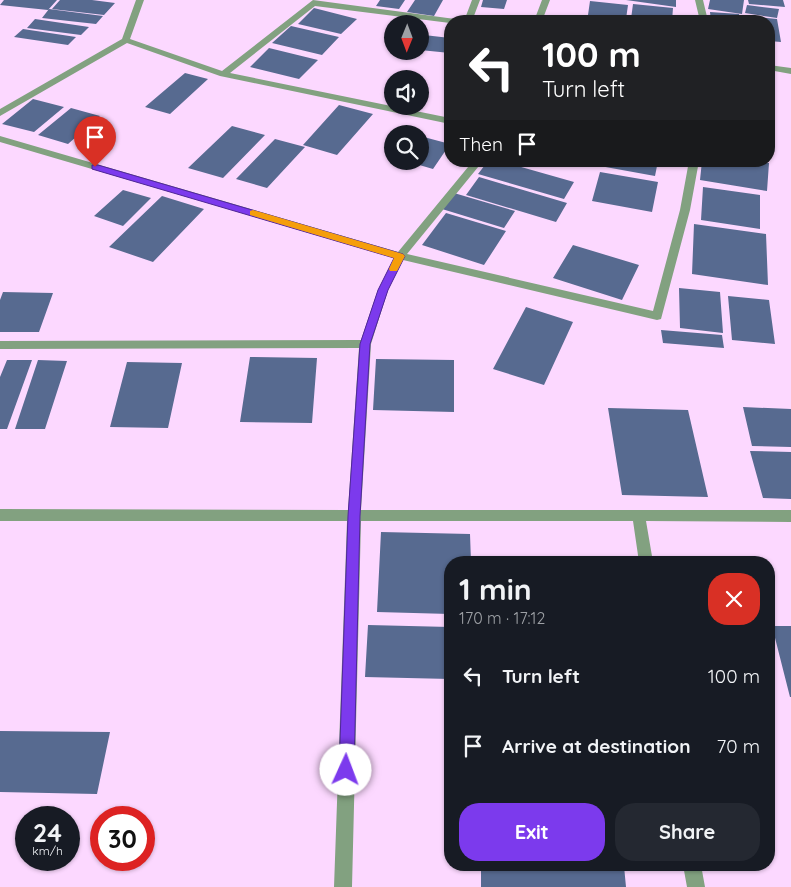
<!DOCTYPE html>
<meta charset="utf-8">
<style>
:root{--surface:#171b24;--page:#242831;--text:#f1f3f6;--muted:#9ea1a6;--accent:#7c3aed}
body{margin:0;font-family:Quicksand,sans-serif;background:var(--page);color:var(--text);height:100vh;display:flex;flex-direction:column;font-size:19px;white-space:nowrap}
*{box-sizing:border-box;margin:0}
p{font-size:16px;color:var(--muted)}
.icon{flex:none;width:28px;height:28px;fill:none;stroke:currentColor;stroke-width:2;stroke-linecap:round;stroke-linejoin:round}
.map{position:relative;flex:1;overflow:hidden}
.details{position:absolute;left:444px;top:556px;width:331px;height:315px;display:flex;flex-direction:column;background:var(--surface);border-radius:20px;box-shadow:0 1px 4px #0004}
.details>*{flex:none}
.hud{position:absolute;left:444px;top:15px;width:331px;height:152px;border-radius:20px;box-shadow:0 1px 4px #0004;background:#202124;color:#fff;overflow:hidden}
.needle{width:32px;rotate:181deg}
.fabs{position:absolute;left:384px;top:15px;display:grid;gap:10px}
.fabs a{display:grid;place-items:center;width:45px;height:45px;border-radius:50%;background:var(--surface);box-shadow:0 1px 4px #0004;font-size:25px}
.speed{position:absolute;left:15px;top:806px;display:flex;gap:10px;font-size:25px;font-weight:700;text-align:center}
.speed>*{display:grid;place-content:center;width:65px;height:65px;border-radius:50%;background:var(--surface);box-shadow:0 1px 4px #0004;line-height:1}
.speed small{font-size:12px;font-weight:400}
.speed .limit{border:8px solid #d22;background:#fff;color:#111}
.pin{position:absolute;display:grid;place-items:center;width:42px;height:42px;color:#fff;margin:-51px -21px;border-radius:50% 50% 50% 0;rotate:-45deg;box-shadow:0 0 5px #0007}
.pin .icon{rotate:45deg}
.me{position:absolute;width:55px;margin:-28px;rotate:2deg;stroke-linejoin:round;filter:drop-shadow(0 0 4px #0008)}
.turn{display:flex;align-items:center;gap:18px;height:105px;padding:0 15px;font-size:22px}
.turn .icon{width:65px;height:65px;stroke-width:2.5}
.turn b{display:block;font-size:35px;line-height:42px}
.then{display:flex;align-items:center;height:48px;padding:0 15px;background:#0003;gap:10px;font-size:19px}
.round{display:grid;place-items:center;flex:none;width:52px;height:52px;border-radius:20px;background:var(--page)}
.head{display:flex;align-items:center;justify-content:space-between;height:85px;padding:0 15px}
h1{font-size:30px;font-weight:700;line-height:38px}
.action{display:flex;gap:10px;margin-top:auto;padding:10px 15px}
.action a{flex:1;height:58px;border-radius:20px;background:var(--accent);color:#fff;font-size:20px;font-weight:700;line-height:58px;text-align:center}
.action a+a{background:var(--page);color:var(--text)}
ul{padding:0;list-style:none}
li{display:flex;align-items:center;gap:15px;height:70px;padding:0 15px}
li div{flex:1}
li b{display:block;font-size:19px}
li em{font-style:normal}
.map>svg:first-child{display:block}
.building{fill:#576a90}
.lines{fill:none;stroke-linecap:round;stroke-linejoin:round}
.street{fill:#82a180;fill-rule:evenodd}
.route{fill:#7c3aed;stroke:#51269a}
.slow{fill:#f59e0b}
</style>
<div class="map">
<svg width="791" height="887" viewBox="0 0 791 887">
<rect width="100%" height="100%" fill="#fcd8ff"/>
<path class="building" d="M4,0h53l-9,10 -48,-5z
M60,0h32l23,3 -11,12 -52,-6z
M380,0h25l-6,9 -23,-3z
M415,0h28l-9,16 -27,-4z
M483,0h24l-3,9 -23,-2z
M626,0h50v7z
M710,0h34l-2,14 -34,-5z
M748,0h35l2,7 -36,-3z
M590,1l38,4 -2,14 -38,-4z
M633,4l40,4 -1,13 -41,-2z
M747,5l32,4 -2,9 -32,-5z
M314,8l43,11 -16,15 -43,-10z
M49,9l54,7 -7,8 -54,-6z
M710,12l29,2 1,7h-29z
M745,16l32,3 4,23 -12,-1v-20h-23z
M35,19l54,8 -8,8 -54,-7z
M291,26l48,11 -17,18 -50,-12z
M23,29l53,8 -8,8 -54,-8z
M424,35l26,3v15l-30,-3z
M269,48l49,12 -19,19 -49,-12z
M185,73l23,6 -38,35 -25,-7z
M33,99l31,8 -30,25 -32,-8z
M339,105l34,9 -36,41 -34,-10z
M71,108l29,8 -32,28 -30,-9z
M232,126l33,9 -42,43 -35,-10z
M420,136l30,8 -17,25 -24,-7 11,-1z
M275,139l30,8 -38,41 -31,-9z
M488,161h12l74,21 -10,17 -86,-25z
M602,161h56l-3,15 -55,-10z
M702,161h55l12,2 -2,28 -67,-11z
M600,172l58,10 -6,30 -60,-11z
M479,177l88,26 -11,19 -90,-27z
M703,187l57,8v34l-59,-9z
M123,190l28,8 -28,28 -29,-10z
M454,193l61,18 -11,17 -62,-19z
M162,196l42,13 -51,53 -44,-15z
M446,213l60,18 -22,34 -62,-20z
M694,224l72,10 2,51 -76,-11z
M573,245l66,20 -17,35 -69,-22z
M679,288l41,4 3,41 -43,-5z
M3,292l50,1 -14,39h-39v-32z
M728,296l41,4 6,44 -43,-4z
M526,307l47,15 -29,63 -51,-16z
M661,330l61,5 2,13 -61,-5z
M250,357l67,1 -5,65 -72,-1z
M376,359l78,1v52l-81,-2z
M7,360h25l-25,69h-7v-52z
M38,360l29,1 -22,68h-30z
M127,362l55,1 -14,65 -58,-1z
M743,407l48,2v38l-39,-1z
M608,408l80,2 20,87 -86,-2z
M750,451l41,1v47l-28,-1z
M381,532l89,2 1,28h-21v52l-73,-2z
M368,625l82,2v52l-85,-2z
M772,626h19v71h-1z
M0,731l110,1 -13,62 -97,-2z
M481,865l143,1 2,21h-145z"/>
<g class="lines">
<path class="street" d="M136,0h8l-14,39 92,32 91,-71 142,19 1,2h-6v2l-135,-17 -85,67 220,45v6l-230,-48 -93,-33 -127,73v-7l122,-70z
M472,0h8l-8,21h-8z
M542,0h8l-8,21h-8z
M695,0h8l5,21h-8z
M769,65l22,3v6l-22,-4z
M0,136l398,116 75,-91h10l-76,93 246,57 27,-101 9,-49h10l-9,49 -29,109 -4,1 -254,-60 -15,30 -17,54 -10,166h430v12l-145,-1 7,41h-14l-6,-41h-272l-9,366h-18l13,-366h-347v-12l348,1 11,-162 -359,1v-8l361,-1 17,-50 16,-32 -394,-116z
M683,865h18l4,22h-18z"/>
</g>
<path class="route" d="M92,165h6l305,89 2,2 -17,34 -18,54 -10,172 -6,254 -2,5 -6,2 -5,-2 -2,-5 9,-254 12,-172 18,-54 16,-32 -302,-89z"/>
<path class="slow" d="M253,210l150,44 2,2 -8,15h-7l-1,-2 5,-11 -144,-43v-4z"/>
</svg>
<div class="fabs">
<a><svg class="needle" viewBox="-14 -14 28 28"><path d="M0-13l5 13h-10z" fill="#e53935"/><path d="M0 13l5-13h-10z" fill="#9ea1a6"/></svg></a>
<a><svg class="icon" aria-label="sound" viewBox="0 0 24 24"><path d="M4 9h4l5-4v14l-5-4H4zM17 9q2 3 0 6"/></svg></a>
<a><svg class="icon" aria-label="search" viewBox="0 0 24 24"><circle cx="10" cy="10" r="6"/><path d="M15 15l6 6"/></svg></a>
</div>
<div class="speed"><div>24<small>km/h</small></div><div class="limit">30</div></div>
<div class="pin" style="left:95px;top:167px;background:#d93025"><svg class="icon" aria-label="arrive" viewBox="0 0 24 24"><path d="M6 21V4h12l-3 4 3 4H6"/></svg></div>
<svg class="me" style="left:346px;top:770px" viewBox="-20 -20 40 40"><circle r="19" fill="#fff"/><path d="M0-13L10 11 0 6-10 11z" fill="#7c3aed"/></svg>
<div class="hud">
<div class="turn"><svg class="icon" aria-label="left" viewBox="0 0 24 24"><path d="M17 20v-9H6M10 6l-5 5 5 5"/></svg><div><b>100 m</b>Turn left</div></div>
<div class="then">Then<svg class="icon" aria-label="arrive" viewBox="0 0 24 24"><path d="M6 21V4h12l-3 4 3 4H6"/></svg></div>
</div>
<section class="details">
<div class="head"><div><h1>1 min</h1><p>170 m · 17:12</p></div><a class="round" style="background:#d93025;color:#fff"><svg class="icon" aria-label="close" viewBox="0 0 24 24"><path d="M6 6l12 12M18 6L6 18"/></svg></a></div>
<ul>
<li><svg class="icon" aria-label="left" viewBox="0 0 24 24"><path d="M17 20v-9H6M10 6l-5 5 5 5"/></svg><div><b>Turn left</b></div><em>100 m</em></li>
<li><svg class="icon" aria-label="arrive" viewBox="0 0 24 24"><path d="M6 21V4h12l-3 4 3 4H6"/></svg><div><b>Arrive at destination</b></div><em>70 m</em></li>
</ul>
<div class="action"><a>Exit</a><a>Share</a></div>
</section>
</div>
